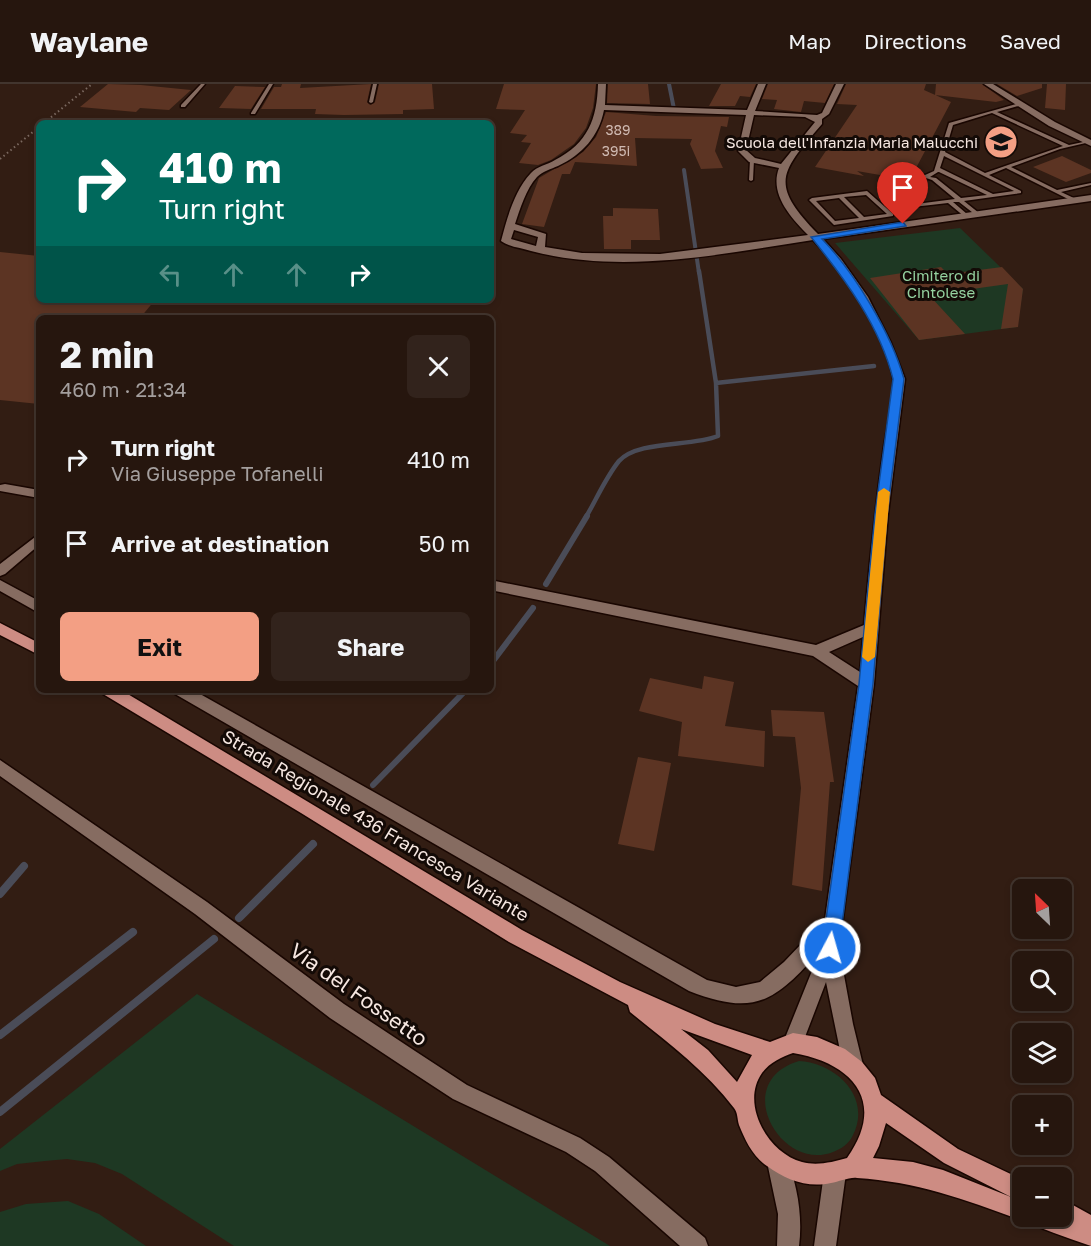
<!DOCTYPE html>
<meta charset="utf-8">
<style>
:root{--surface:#26160e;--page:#32231c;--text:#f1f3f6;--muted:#a49f9e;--line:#42352e;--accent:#f39f84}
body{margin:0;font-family:"Golos Text",sans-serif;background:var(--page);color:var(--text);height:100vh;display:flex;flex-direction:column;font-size:22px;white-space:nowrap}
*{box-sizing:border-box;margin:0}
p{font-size:20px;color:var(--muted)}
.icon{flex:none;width:33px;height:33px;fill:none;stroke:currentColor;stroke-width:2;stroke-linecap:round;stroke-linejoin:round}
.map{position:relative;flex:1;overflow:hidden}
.details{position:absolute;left:36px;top:231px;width:458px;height:378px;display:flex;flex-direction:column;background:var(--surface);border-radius:9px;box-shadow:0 3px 9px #0003,0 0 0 2px var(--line)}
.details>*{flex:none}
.guide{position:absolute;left:36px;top:36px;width:458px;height:183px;border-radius:9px;box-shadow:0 3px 9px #0003,0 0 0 2px var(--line);background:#00695c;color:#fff;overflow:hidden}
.needle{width:39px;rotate:335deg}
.fabs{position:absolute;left:1012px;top:795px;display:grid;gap:12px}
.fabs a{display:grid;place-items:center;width:60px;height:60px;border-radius:9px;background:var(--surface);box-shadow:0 3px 9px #0003,0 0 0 2px var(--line);font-size:30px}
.pin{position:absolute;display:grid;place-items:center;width:51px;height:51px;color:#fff;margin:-62px -26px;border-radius:50% 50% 50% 0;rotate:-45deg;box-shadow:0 0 6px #0007}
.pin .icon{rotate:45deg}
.me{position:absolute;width:66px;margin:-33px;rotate:6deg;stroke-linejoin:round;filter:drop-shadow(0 0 4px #0008)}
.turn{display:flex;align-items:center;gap:21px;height:126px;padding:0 24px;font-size:27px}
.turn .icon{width:78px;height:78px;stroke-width:2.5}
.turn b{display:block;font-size:42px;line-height:51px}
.lanes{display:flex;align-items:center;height:57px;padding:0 24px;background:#0003;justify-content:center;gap:30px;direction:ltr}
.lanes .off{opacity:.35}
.round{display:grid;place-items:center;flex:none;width:63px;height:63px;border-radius:9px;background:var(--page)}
.headline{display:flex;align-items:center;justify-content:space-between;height:102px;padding:0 24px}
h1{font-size:36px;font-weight:700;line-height:45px}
.primary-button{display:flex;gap:12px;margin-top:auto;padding:12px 24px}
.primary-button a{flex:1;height:69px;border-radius:9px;background:var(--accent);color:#111;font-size:24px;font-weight:700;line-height:69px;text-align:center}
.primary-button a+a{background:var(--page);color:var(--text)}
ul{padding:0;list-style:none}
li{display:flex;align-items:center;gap:18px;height:84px;padding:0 24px}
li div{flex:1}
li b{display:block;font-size:22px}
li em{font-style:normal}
header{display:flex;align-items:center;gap:36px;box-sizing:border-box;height:84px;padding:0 30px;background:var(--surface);border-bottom:2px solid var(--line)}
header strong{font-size:28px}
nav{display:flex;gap:33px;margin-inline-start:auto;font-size:21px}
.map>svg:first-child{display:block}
.green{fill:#1e3823}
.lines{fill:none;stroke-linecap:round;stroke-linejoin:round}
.stream-far3{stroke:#4a4c58;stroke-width:4}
.stream-far2{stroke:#4a4c58;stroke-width:4.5}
.stream-far1{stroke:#4a4c58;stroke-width:6}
.stream{stroke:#4a4c58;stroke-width:8}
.building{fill:#5c3423}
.service-casing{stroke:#190601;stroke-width:3}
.minor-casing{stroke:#190601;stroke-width:3}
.tertiary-casing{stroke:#190601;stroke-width:3}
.primary-casing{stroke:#190601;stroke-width:3}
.path{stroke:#7a685f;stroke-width:2;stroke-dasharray:1.5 3;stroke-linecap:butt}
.service{fill:#866c61;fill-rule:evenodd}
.minor{fill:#866c61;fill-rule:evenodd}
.tertiary{fill:#866c61;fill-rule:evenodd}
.primary{fill:#cd8c83;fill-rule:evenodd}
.route{fill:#1a73e8;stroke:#114b97;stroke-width:1.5}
.slow{fill:#f59e0b}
.labels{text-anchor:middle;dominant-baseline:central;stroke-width:6;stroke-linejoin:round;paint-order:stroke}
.far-number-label{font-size:14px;fill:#d0bab2}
.far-poi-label{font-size:15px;fill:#f6e7e1;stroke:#130a06;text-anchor:end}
.far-park-label{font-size:15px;fill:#95d2a0;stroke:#130a06}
.street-label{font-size:18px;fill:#f6e7e1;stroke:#130a06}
.near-street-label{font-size:21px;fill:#f6e7e1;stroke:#130a06}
</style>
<header>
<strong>Waylane</strong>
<nav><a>Map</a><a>Directions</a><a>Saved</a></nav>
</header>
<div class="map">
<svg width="1091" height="1162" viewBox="0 0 1091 1162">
<rect width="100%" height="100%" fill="#321d13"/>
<path class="green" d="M960,144l63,61 -6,38 -98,13 -84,-97z
M197,910l413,252h-376l-112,-72 -27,-11 -28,-4 -22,2 -28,3 -17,7v-22z
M799,977c37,2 73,36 54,74 -4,9 -12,14 -20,17 -52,21 -104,-70 -34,-91z
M68,1117l31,13 47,32h-146v-34l26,-8z"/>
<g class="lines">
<path class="stream-far3" d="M669,0l5,25
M684,86l15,103"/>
<path class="stream-far2" d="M699,187l17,112
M586,433c10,-17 20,-40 33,-56 19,-21 72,-14 99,-25l-2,-53 158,-17"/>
<path class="stream-far1" d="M546,500l41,-68
M490,581l43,-57
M373,701l93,-95"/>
<path class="stream" d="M0,810l24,-28
M239,834l74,-74
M0,951l133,-103
M0,1028l214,-173"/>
</g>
<path class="building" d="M108,0l33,1 50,5 -22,20 -29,-2 -4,4 -56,-5z
M282,0h19l-1,4 71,-4 -4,18 3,3 5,-3 4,-18h53l2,25 -31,1v4l-59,1 -29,-1 1,-5h-55l13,-22h7z
M504,0h92l-3,24 -7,20 -12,16 -23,16 -13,5 -19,-2 12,-20 -10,-1 6,-7 -17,-2 15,-23 -29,-1z
M608,0h40l2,20 -43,-1z
M721,0h35l-6,13 -10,-1 -5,10h-26z
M768,0h66l-9,19 -21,-2 -3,11 -27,-3 3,-9 -15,-1z
M846,0h80l-2,6 27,12 -36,68 2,1h-5l-1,5 3,2 -5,2 -18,-3 -6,-4 -5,2 -23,-4 7,5 -49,-9 42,-62 -20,-1z
M936,0h46l22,16 -8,2 -61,-7z
M997,0h45v4l-25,8z
M1047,0h19l-1,26 -20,-2z
M235,2l30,1 -14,22 -32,-1z
M606,28l50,4 73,1 -2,10 -6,-1 -6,25 8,17 -22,1 -11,-25 2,-5 -57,-1 2,28 -62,-4 -5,12h-8l-18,53 -22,-3 17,-46 44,-26 13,-15z
M1062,72l29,14v3l-25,9 -33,-15z
M613,124l45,1 2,31h-29v9h-27l-1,-33h10z
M0,168l39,4v44h116l-15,18h-101v86l-39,-4z
M941,183l7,7 54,-7 21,22 -5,38 -17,2 7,-45 -79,11 36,39 -46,6 -49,-62z
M704,592l30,6 -9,44 40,5 -1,36 -86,-11 4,-34 -43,-11 11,-33 52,11z
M771,626l53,2 10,70h-4l-8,109 -30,-6 9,-97 -6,-51 -22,-1z
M638,673l33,6 -17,88 -36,-7z"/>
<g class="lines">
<defs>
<path id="service" d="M201,0h4l-20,23h-4v-2z
M269,0h4l-18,30h-4v-1z
M373,0h4l-4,18 -2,1 -2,-1z
M1020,19l2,1v1l-25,7 72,33 19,-4 2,1 -30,7 -49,18 46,23 34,-7v2l-30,7 15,7v2h-4l-66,-33 -17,7 32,16v2l-57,8 15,12v2l-2,1 -18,-14h-6l14,12 1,1 -3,2 -17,-14 -35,4 -18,-16 -13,-15 4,-1 13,12 22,-10 -8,-2v-2l12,2 9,-4 15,-48zM992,29l71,33 -78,27 -40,-21 8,-27zM944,72l70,35 -21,3 -53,-26zM938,88h1l48,23 -26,3 -25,-20 -6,-1zM926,94l6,2 23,19 -39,5 -15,-14z
M752,75l2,1 -1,20 -2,1 -2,-1 1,-20z
M867,107l26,23v2l-59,9 -25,-25 3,-2zM866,111l21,19 -23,3 -20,-20zM839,114l20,20 -24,3 -19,-20z"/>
<path id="minor" d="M598,0h8l-1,21 142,5 11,-26h8l-11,27 62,4 5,-2 14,-29h8l-15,30 -7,5v5c-41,48 -54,59 -4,110l273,-39v6l-268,38 18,20 27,38 23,46 14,36 -17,135 -14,170 -35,264 14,76 10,41 -3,7 -7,3 -7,-3 -3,-7 -17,-83 -26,68 -7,3 -7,-3 -3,-7 37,-92c-45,50 -64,66 -131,40l-514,-297 -3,-4h21l514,290 29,7 24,-5 24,-20 41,-43 33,-233 -45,-30 -323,-66v-10l326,65 48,-20c5,-57 11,-115 19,-172 2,-18 13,-61 10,-76 -10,-47 -47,-103 -80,-137 -91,14 -190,35 -282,11 -9,-3 -22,-4 -30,-10 6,-22 13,-50 30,-68 6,-7 16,-8 24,-13 33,-17 42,-41 43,-76zM604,26l142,5 -8,36 11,11 30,6c-10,26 12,50 29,67l-148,19 -78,-1 -37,-6 1,-13 -31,-10c5,-15 11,-35 22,-47 6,-6 14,-8 21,-11 24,-11 41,-30 46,-56zM754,31l51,2 10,5 -34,42 -26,-6 -9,-8zM514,146l24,7 -2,9 -25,-7zM863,553l-3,35 -31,-20z
M5,400l34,6v8l-39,-7v-6z
M39,450v11l-34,29 -5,2v-12z
M0,496l39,21v12l-39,-22z
M0,676l207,142 137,102 71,47 52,34 113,53 29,19 96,81 3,8h-28l-85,-75 -29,-19 -113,-53 -52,-34 -71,-47 -135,-104 -195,-138z
M778,1067l7,4c12,27 18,61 14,91h-22l1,-32 -11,-52 4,-7z
M835,1078l8,3 3,8 -10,73h-22l10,-73 3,-8z"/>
<path id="tertiary" d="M984,0h9l62,38 36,18v6l-42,-20z"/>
<path id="primary" d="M0,539l39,20v12l-39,-20z
M100,606h21l401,240 98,52 95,42 55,18 23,-9 24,4 28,12 17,13 13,16 6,17 77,54 65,31v36h39v-17l29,16v31c-77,-26 -150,-63 -234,-68 -8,-1 -18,4 -26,5 -24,5 -45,-3 -64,-17 -14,-9 -22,-26 -28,-41 -2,-6 -1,-12 -5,-17 -29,-38 -67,-66 -104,-96l-2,-7 -119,-63 -208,-129 -198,-119zM681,945l71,26 -15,27 -29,-32zM793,969c60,10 94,49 54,105 -14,4 -30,8 -45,4 -34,-9 -62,-58 -40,-89 8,-11 20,-16 31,-20zM886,1039l58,40 67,34 -68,-27 -30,-8 -40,-4 6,-12z"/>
</defs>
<use href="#service" class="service-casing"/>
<use href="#minor" class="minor-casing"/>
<use href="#tertiary" class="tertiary-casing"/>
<use href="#primary" class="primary-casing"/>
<path class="path" d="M44,39l48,-39
M0,75l39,-32"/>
<use href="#service" class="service"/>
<use href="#minor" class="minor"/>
<use href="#tertiary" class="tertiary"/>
<use href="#primary" class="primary"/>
</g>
<path class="route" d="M903,138l3,4 -84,13c33,34 69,94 82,140l-17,135 -14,170 -34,264 -3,6 -6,2 -6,-2 -2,-6 37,-264 16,-170 18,-135c-13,-53 -48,-100 -82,-142z"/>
<path class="slow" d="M884,404l6,4 -15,165 -7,5 -6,-5 16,-165z"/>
<defs>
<symbol id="school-disc" viewBox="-11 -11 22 22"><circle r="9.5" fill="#f39f84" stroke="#130a06"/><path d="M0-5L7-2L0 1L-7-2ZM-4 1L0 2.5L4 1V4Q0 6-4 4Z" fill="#111"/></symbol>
</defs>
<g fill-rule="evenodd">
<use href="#school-disc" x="982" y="39" width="38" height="38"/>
</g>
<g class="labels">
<g class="far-number-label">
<text x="618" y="45">389</text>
<text x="616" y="66">395i</text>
</g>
<g class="far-poi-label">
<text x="978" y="58">Scuola dell'Infanzia Maria Malucchi</text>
</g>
<g class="far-park-label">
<text x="941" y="191">Cimitero di<tspan x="941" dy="17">Cintolese</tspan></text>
</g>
<g class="street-label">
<text transform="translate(376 741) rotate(31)">Strada Regionale 436 Francesca Variante</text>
</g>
<g class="near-street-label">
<text transform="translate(359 910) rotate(35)">Via del Fossetto</text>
</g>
</g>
</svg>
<div class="fabs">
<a><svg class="needle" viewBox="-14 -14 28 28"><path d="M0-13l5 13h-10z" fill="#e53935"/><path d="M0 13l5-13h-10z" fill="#a49f9e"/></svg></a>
<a><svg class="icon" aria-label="search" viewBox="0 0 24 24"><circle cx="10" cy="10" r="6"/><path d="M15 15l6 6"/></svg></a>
<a><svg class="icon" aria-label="layers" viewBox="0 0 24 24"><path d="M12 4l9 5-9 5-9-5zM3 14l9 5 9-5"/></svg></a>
<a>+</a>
<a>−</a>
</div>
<div class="pin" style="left:903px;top:140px;background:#d93025"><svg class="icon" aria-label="arrive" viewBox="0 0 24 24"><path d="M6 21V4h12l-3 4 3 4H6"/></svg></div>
<svg class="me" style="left:830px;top:864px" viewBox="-20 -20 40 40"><circle r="17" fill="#1a73e8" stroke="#fff" stroke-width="3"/><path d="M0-11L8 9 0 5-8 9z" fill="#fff"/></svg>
<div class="guide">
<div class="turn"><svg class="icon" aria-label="right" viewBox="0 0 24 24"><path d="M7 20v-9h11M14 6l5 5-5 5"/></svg><div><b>410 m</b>Turn right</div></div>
<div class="lanes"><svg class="icon off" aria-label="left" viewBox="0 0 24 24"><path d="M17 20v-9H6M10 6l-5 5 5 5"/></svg><svg class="icon off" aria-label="ahead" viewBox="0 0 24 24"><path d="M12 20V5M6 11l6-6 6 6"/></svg><svg class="icon off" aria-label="ahead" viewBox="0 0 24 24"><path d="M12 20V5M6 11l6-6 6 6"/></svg><svg class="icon" aria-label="right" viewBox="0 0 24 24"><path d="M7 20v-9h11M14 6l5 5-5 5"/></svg></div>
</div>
<section class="details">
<div class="headline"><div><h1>2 min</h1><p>460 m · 21:34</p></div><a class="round"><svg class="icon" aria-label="close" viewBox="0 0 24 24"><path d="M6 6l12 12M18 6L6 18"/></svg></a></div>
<ul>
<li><svg class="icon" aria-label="right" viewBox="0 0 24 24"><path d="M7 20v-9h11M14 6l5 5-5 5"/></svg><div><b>Turn right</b><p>Via Giuseppe Tofanelli</p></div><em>410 m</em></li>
<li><svg class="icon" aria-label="arrive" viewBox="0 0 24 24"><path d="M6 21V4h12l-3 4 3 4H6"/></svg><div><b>Arrive at destination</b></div><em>50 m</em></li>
</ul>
<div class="primary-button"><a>Exit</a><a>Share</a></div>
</section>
</div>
